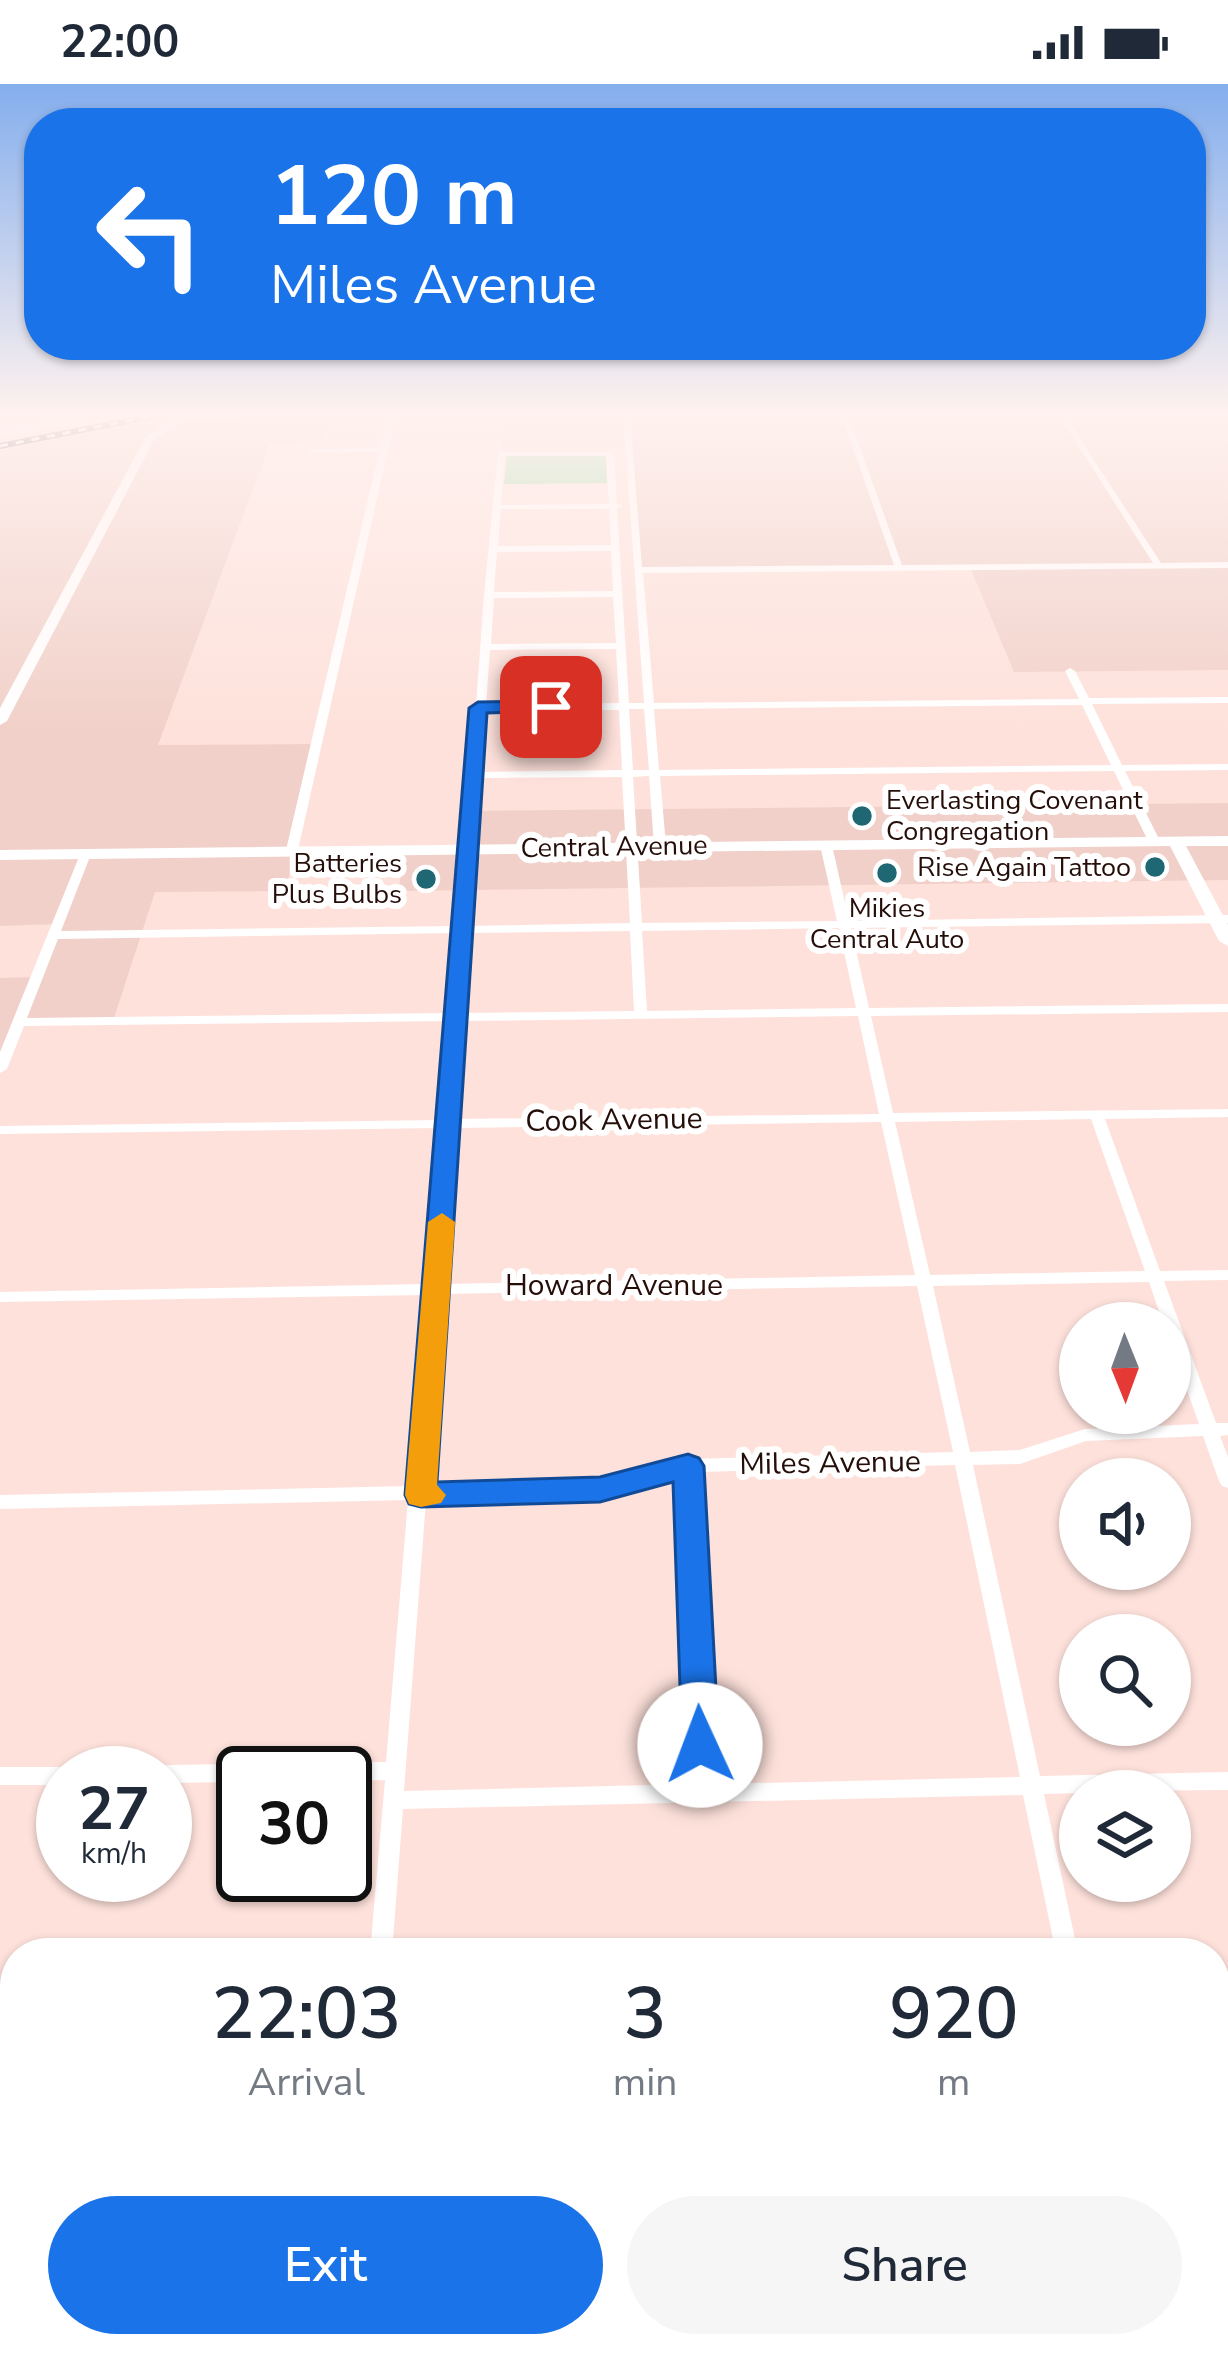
<!DOCTYPE html>
<style>
:root{--surface:#fff;--page:#f6f6f7;--text:#1f2937;--muted:#747a83;--accent:#1a73e8}
body{margin:0;font-family:"Nunito Sans",sans-serif;background:var(--page);color:var(--text);height:100vh;display:flex;flex-direction:column;font-size:45px;white-space:nowrap}
*{box-sizing:border-box;margin:0}
p{font-size:39px;color:var(--muted)}
.icon{flex:none;width:66px;height:66px;fill:none;stroke:currentColor;stroke-width:2;stroke-linecap:round;stroke-linejoin:round}
.map{position:relative;flex:1;overflow:hidden}
.panel{position:absolute;left:0px;top:1854px;width:1230px;height:420px;display:flex;flex-direction:column;background:var(--surface);border-radius:48px 48px 0 0;box-shadow:0 3px 9px #0004}
.panel>*{flex:none}
.hud{position:absolute;left:24px;top:24px;width:1182px;height:252px;border-radius:48px;box-shadow:0 3px 9px #0004;background:#1a73e8;color:#fff;overflow:hidden}
.needle{width:78px;rotate:179deg}
.fabs{position:absolute;left:1059px;top:1218px;display:grid;gap:24px}
.fabs a{display:grid;place-items:center;width:132px;height:132px;border-radius:50%;background:var(--surface);box-shadow:0 3px 9px #0004;font-size:60px}
.speed{position:absolute;left:36px;top:1662px;display:flex;gap:24px;font-size:60px;font-weight:700;text-align:center}
.speed>*{display:grid;place-content:center;width:156px;height:156px;border-radius:50%;background:var(--surface);box-shadow:0 3px 9px #0004;line-height:1}
.speed small{font-size:30px;font-weight:400}
.speed .limit{border:6px solid #111;border-radius:18px;background:#fff;color:#111}
.pin{position:absolute;display:grid;place-items:center;width:102px;height:102px;color:#fff;margin:-51px;border-radius:24px;box-shadow:0 6px 18px #0006}
.me{position:absolute;width:132px;margin:-66px;rotate:358deg;stroke-linejoin:round;filter:drop-shadow(0 0 9px #0008)}
.turn{display:flex;align-items:center;gap:42px;height:252px;padding:0 48px;font-size:54px}
.turn .icon{width:156px;height:156px;stroke-width:2.5}
.turn b{display:block;font-size:84px;line-height:102px}
.eta{display:flex;justify-content:space-evenly;align-items:center;height:204px;text-align:center}
.eta b{font-size:72px;font-weight:600;line-height:84px}
.cta{display:flex;gap:24px;margin-top:auto;padding:24px 48px}
.cta a{flex:1;height:138px;border-radius:72px;background:var(--accent);color:#fff;font-size:48px;font-weight:600;line-height:138px;text-align:center}
.cta a+a{background:var(--page);color:var(--text)}
.status{display:flex;justify-content:space-between;align-items:center;height:84px;padding:0 60px;background:var(--surface);direction:ltr}
.status svg{height:33px;fill:currentColor}
.map>svg:first-child{display:block}
.built{fill:#f1d0c9}
.green{fill:#97daa7}
.lines{fill:none;stroke-linecap:round;stroke-linejoin:round}
.street{fill:#fff;fill-rule:evenodd}
.secondary{fill:#fff;fill-rule:evenodd}
.primary{fill:#fff;fill-rule:evenodd}
.rail-casing{stroke:#442c27;stroke-width:6}
.rail{stroke:#fff;stroke-width:3;stroke-dasharray:8;stroke-linecap:butt}
.route{fill:#1a73e8;stroke:#114b97;stroke-width:3}
.slow{fill:#f59e0b}
.poi-dot{fill:#1e6773;stroke:#fff;stroke-width:4.5}
.labels{text-anchor:middle;dominant-baseline:central;stroke-width:12;stroke-linejoin:round;paint-order:stroke}
.far-poi-label{font-size:27px;fill:#250d09;stroke:#fff;text-anchor:end}
.far-street-label{font-size:27px;fill:#250d09;stroke:#fff}
.street-label{font-size:30px;fill:#250d09;stroke:#fff}
</style>
<div class="status"><b>22:00</b><svg viewBox="0 0 49 12"><path d="M0 12V9h3v3zM5 12V6h3v6zM10 12V3h3v9zM15 12V0h3v12zM26 1h20v11H26zM47 4h2v5h-2z"/></svg></div>
<div class="map">
<svg width="1228" height="2274" viewBox="0 0 1228 2274">
<rect width="100%" height="100%" fill="#fee1db"/>
<path class="built" d="M270,330h61l-10,28 -51,1 -112,302 158,-1 -30,147 -131,1 -42,129 -94,1 -19,47v-91l36,-1 20,-53 -56,2v-476l165,-33z
M504,330h724v256l-214,2 -44,-105 -331,3 -10,-123 -127,1z
M1228,719v77l-830,11 8,-42 60,-1 3,-37z
M627,2264v10h-444l163,-5z"/>
<path class="green" d="M606,370l1,29 -103,1 3,-29z"/>
<g class="lines">
<path class="street" d="M388,330h8l-98,436 -6,3 -6,-3 93,-398 -67,1 -4,-2 4,-2 68,-1z
M623,330h7l12,153 252,-2 -53,-151h7l54,151 251,-2 -95,-149h6l97,149 67,-1v6l-585,5 11,130 425,-4 -14,-28 5,-3 5,3 14,27 139,-1v6l-136,1 30,61 106,-1v6l-103,1 35,70 -6,3 -6,-3 -34,-70 -454,5 6,70 -6,3 -6,-3 -5,-70 -16,1 9,146 195,-2 -17,-76 6,-3 6,3 17,76 379,-6v8l-377,5 18,80 359,-4v8l-357,4 22,97 335,-4v8l-123,2 55,152 68,-1v10l-64,1 52,142h12v12l-8,1 8,21v31l-6,-2 -3,-5 -16,-45 -117,5 -66,23 -47,1 67,311 188,-4v18l-148,1v2l-36,1 34,159h-22l-33,-158 -620,14 -11,144h-22l15,-173 -40,1v-8h-102v9l-78,1v-10h-10l3,-5 7,-3 78,-1 6,2 7,-2 130,-2 22,-262 -408,9v-14l410,-9 16,-191 -426,7v-10l427,-8 13,-156 -440,6v-8l441,-6 8,-99 -425,5 -17,43 -7,4v-21l81,-200h8l2,2 -30,77 396,-5 13,-148 -3,-3 3,-3 5,-62 -2,-2 3,-2 8,-111 14,-143h112l4,2 3,50 6,2 -6,2 12,195h15zM505,372h101l3,48 -108,1zM501,425h108l2,36 -113,1zM611,467l2,40 -119,1 3,-40zM613,513l3,46 -125,1 3,-46zM616,565l3,54 -133,2 4,-55zM1082,621l29,60 -452,5 -5,-61zM629,625h15l5,61h-16zM619,626l3,60 -141,2 4,-61zM622,693l8,146 -161,3 11,-148zM839,844l17,80 -209,3 -5,-80zM630,847l4,80 -171,2 6,-80zM457,849l-7,80 -423,5 31,-79zM858,932l21,98 -424,5 7,-98zM1091,1035l54,152 -215,4 -35,-153zM881,1038l34,153 -473,9 12,-156zM1149,1198l14,41h7v19l29,82 -114,5 -65,21 -50,2 -37,-166zM917,1202l36,166 -265,7 -88,23 -173,4 15,-192zM955,1381l65,312 -307,7 -16,-312zM680,1391l12,309 -288,7 22,-291 174,-4z
M0,1683h63l7,3 2,3h-9v12h-63z
M1228,2013v24l-13,1v-24z
M15,2041v24l-15,1v-24z
M334,2259h26l-2,15h-26z
M1142,2259h26l4,15h-26z"/>
<path class="secondary" d="M180,330h64l-5,3 -52,1 -33,22 -147,281 -7,4v-17l145,-270z
M1228,752v10h-42l42,79v21l-9,-5 -49,-95 -1170,14v-10z"/>
<path class="primary" d="M86,330h23l-109,24v-8z"/>
<defs>
<path id="rail" d="M0,362l163,-32"/>
</defs>
<use href="#rail" class="rail-casing"/>
<use href="#rail" class="rail"/>
</g>
<linearGradient id="sky" x2="0" y2="1"><stop stop-color="#84aeed"/><stop offset="0.51" stop-color="#fff2ef"/><stop offset="1" stop-color="#fff2ef" stop-opacity="0"/></linearGradient>
<rect width="1228" height="648" fill="url(#sky)"/>
<path class="route" d="M551,617l7,2v8l-71,2 -50,769 163,-5 88,-23 11,4 5,8 15,279 -6,12 -13,4 -12,-4 -6,-12 -9,-263 -73,20 -179,5 -12,-3 -4,-9 64,-787 9,-6z"/>
<path class="slow" d="M442,1129l13,9 -18,263 9,10 -5,8 -20,4 -12,-3 -4,-9 23,-273z"/>
<g class="poi-dot">
<circle cx="862" cy="732" r="12"/>
<circle cx="1155" cy="783" r="12"/>
<circle cx="887" cy="789" r="12"/>
<circle cx="426" cy="795" r="12"/>
</g>
<g class="labels">
<g class="far-poi-label">
<text x="886" y="716" text-anchor="start">Everlasting Covenant<tspan x="886" dy="31">Congregation</tspan></text>
<text x="402" y="779">Batteries<tspan x="402" dy="31">Plus Bulbs</tspan></text>
<text x="1131" y="783">Rise Again Tattoo</text>
<text x="887" y="824" text-anchor="middle">Mikies<tspan x="887" dy="31">Central Auto</tspan></text>
</g>
<g class="far-street-label">
<text transform="translate(614 763) rotate(-1)">Central Avenue</text>
</g>
<g class="street-label">
<text transform="translate(614 1036) rotate(-1)">Cook Avenue</text>
<text x="614" y="1201">Howard Avenue</text>
<text transform="translate(830 1379) rotate(-1)">Miles Avenue</text>
</g>
</g>
</svg>
<div class="fabs">
<a><svg class="needle" viewBox="-14 -14 28 28"><path d="M0-13l5 13h-10z" fill="#e53935"/><path d="M0 13l5-13h-10z" fill="#747a83"/></svg></a>
<a><svg class="icon" aria-label="sound" viewBox="0 0 24 24"><path d="M4 9h4l5-4v14l-5-4H4zM17 9q2 3 0 6"/></svg></a>
<a><svg class="icon" aria-label="search" viewBox="0 0 24 24"><circle cx="10" cy="10" r="6"/><path d="M15 15l6 6"/></svg></a>
<a><svg class="icon" aria-label="layers" viewBox="0 0 24 24"><path d="M12 4l9 5-9 5-9-5zM3 14l9 5 9-5"/></svg></a>
</div>
<div class="speed"><div>27<small>km/h</small></div><div class="limit">30</div></div>
<div class="pin" style="left:551px;top:623px;background:#d93025"><svg class="icon" aria-label="arrive" viewBox="0 0 24 24"><path d="M6 21V4h12l-3 4 3 4H6"/></svg></div>
<svg class="me" style="left:700px;top:1661px" viewBox="-20 -20 40 40"><circle r="19" fill="#fff"/><path d="M0-13L10 11 0 6-10 11z" fill="#1a73e8"/></svg>
<div class="hud">
<div class="turn"><svg class="icon" aria-label="left" viewBox="0 0 24 24"><path d="M17 20v-9H6M10 6l-5 5 5 5"/></svg><div><b>120 m</b>Miles Avenue</div></div>
</div>
<section class="panel">
<div class="eta">
<div><b>22:03</b><p>Arrival</p></div>
<div><b>3</b><p>min</p></div>
<div><b>920</b><p>m</p></div>
</div>
<div class="cta"><a>Exit</a><a>Share</a></div>
</section>
</div>
